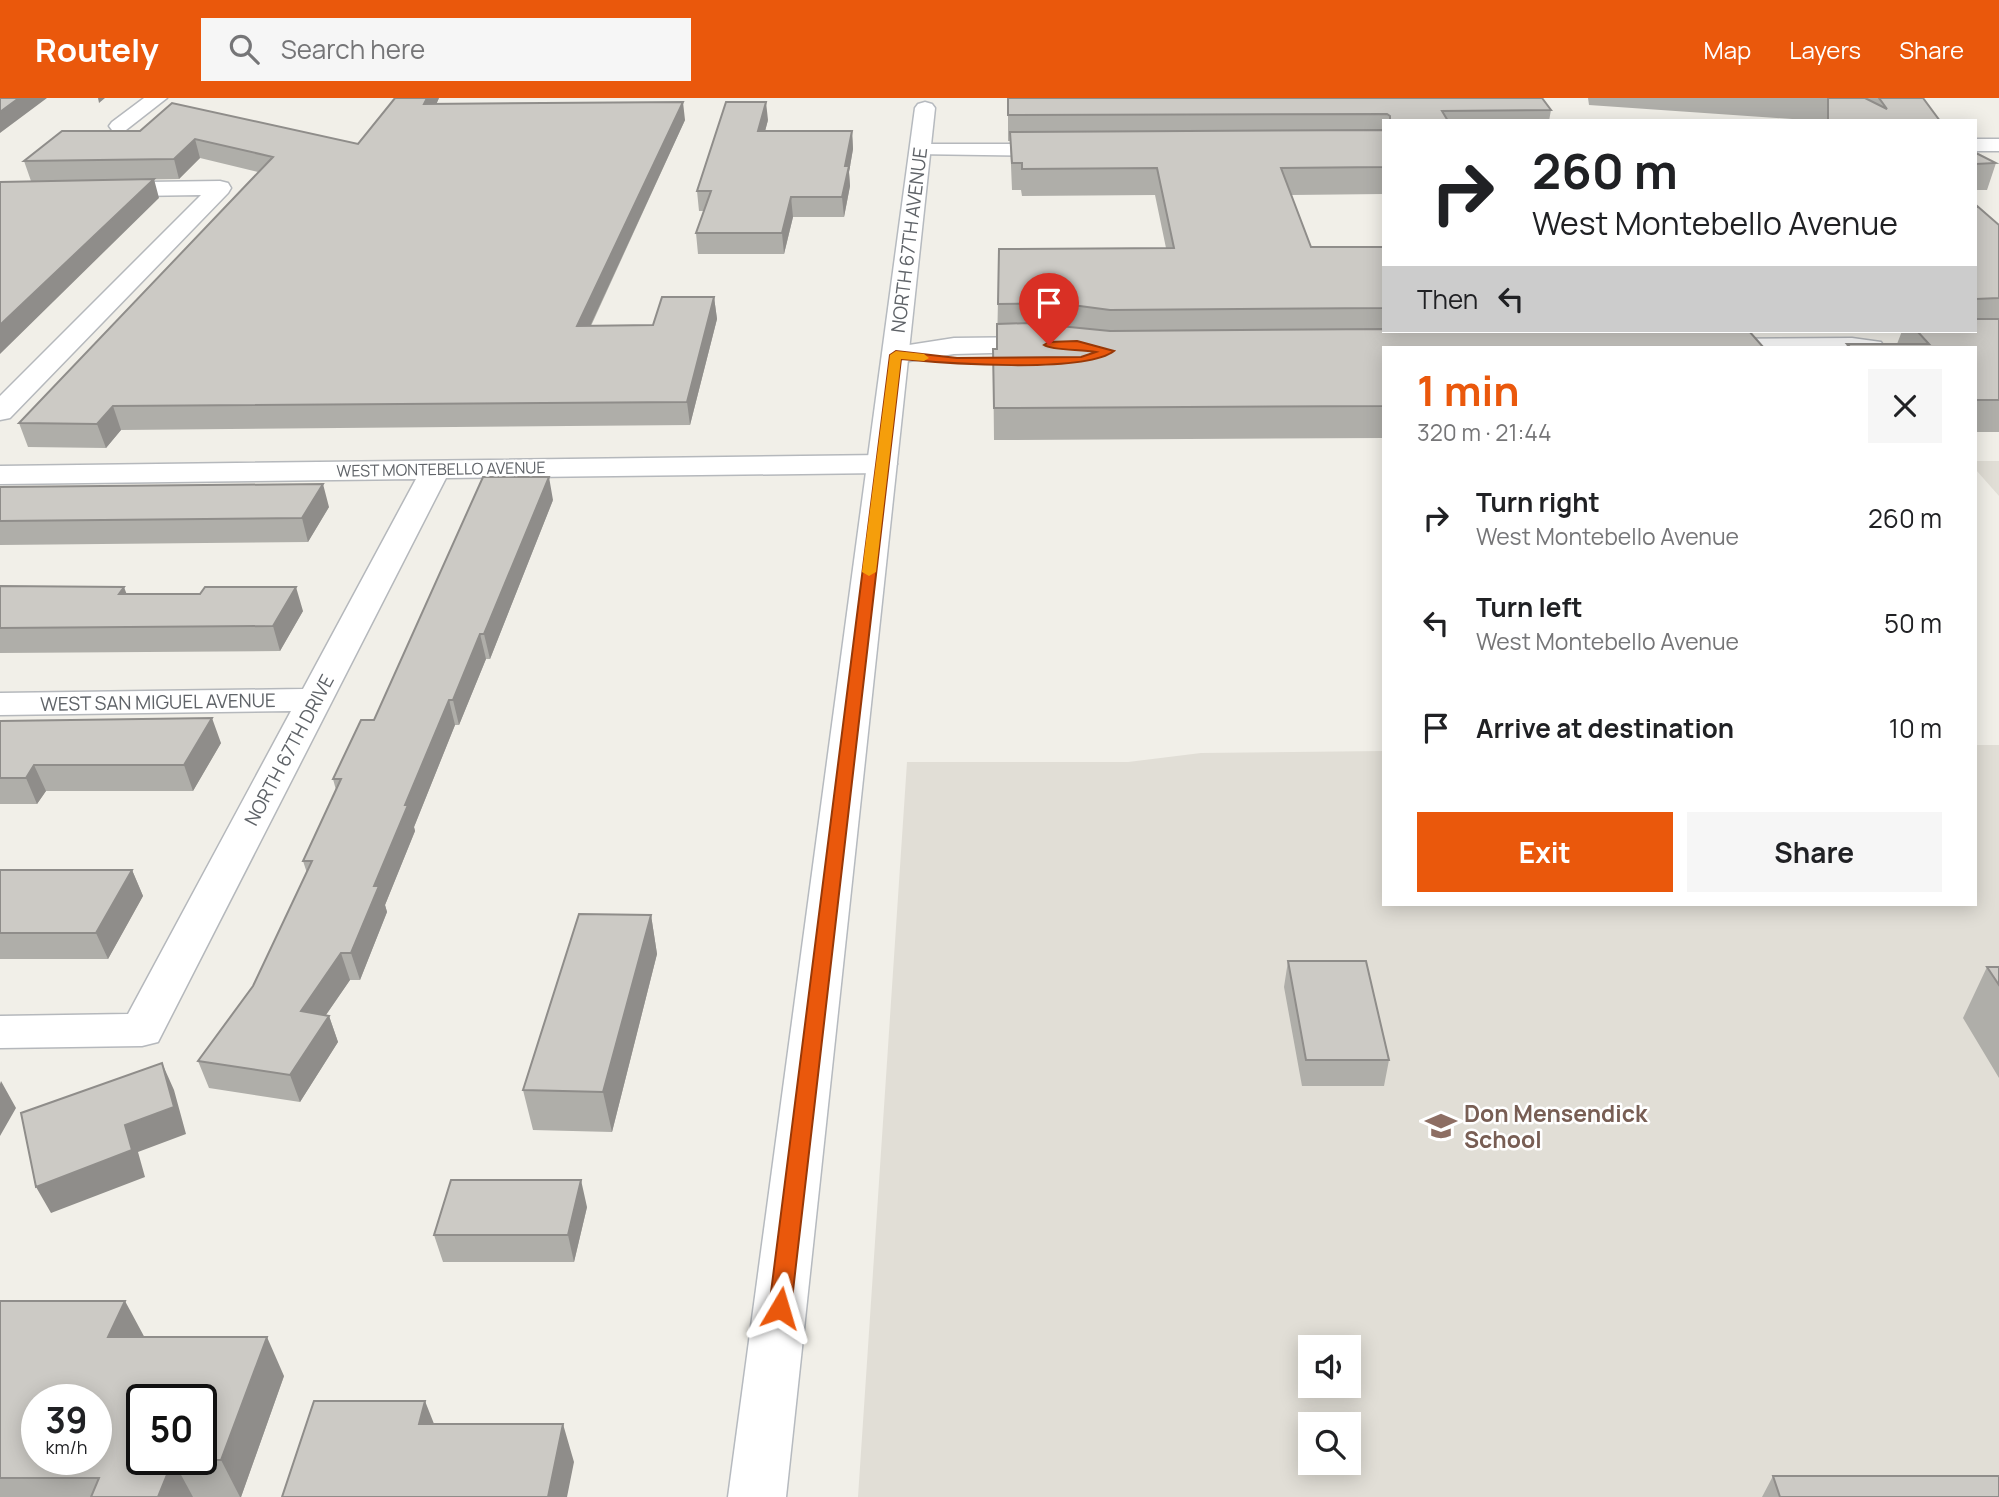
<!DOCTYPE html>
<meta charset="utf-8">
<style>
:root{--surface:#fff;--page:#f6f6f6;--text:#202124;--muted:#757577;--accent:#ea580c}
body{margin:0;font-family:Manrope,sans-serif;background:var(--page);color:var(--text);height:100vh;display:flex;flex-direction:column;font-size:26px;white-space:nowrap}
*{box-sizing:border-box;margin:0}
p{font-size:23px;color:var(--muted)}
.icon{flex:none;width:38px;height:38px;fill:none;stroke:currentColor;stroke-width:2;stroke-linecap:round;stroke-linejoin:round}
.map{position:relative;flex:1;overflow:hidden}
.side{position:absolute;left:1382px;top:248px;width:595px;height:560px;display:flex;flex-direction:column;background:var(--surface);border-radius:0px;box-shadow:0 4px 18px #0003}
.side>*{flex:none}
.guide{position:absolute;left:1382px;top:21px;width:595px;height:214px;border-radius:0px;box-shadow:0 4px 18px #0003;background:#fff;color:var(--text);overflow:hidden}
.buttons{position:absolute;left:1298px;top:1237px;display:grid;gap:14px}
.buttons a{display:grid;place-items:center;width:63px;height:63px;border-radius:0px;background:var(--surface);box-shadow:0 4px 18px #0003;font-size:35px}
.speed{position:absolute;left:21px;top:1286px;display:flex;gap:14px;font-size:35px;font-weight:700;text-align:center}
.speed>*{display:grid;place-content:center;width:91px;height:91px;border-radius:50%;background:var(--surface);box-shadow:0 4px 18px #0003;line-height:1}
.speed small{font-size:18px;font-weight:400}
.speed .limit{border:4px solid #111;border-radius:10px;background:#fff;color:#111}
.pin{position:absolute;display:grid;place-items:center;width:60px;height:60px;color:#fff;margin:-72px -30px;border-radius:50% 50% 50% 0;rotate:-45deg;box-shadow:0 0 7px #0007}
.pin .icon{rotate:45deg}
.me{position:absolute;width:77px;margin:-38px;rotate:7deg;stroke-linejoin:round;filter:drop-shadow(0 0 5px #0008)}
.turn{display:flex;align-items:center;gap:24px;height:147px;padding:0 35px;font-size:32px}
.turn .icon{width:91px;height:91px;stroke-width:2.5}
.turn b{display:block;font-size:49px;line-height:60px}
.then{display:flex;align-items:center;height:66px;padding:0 35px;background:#0003;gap:14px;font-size:26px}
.round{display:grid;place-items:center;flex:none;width:74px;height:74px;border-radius:0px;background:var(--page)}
.head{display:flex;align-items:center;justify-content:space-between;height:119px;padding:0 35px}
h1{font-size:42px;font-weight:700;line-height:52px;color:var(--accent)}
.cta{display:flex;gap:14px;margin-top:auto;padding:14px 35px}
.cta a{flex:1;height:80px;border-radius:0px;background:var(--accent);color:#fff;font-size:28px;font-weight:700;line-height:80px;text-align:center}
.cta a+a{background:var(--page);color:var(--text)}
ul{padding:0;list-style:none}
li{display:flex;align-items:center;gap:21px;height:105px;padding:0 35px}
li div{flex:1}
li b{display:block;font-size:26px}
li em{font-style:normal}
header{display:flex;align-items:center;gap:42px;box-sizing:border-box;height:98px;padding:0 35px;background:var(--accent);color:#fff}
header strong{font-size:33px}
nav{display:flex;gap:38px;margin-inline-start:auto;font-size:24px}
.search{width:490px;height:63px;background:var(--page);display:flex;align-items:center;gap:18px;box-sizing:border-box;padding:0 24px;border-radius:0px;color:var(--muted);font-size:26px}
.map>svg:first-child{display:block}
.education{fill:#e1ded6;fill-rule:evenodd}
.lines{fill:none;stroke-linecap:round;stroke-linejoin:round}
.street-casing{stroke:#b5b8bc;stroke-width:3}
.secondary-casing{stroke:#b6babf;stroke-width:3}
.street{fill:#fff;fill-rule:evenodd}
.secondary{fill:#fff;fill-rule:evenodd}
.wall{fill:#afaea9}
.shaded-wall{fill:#8f8d8a}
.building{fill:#cccac5;stroke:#8f8d8a;stroke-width:2;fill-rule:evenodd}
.route{fill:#ea580c;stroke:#983908;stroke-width:2}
.slow{fill:#f59e0b}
.labels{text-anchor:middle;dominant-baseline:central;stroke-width:5;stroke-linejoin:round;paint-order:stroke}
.far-street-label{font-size:16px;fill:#5f6368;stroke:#fff}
.street-label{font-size:19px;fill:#5f6368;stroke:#fff}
.near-education-label{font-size:23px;font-weight:bold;fill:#785e54;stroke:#fff;text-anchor:start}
</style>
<header>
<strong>Routely</strong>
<div class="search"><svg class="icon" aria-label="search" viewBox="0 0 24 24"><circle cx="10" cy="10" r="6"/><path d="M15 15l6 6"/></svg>Search here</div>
<nav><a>Map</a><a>Layers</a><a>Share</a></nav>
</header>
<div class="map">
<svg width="1999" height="1399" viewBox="0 0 1999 1399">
<rect width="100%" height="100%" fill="#f1efe8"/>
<path class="education" d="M1976,363h23v35l-23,-26z
M1976,647h23v752h-1141l49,-735h221l73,-9 183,-2v154h592zM1311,1250h38v38h-38zM1311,1326h38v39h-38z"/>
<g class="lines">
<defs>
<path id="street" d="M144,0h23l-41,32h-14l-3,-4 3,-4z
M1976,41h23v12h-23z
M920,46h140l7,2 3,4 -3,4 -7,2 -147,-2 -3,-4 3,-4z
M220,83l8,2 3,5 -3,5 -218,225 -10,2v-24l201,-201 -201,3v-14z
M1050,239l9,2 4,6 -4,6 -105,3 -58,9 -9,-2 -4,-6 4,-6 9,-2 58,-9z
M1852,240l29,4 4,6 -186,-1 4,-6 9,-2z
M882,357l10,3 5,6 -5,6 -10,3 -436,5 -288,564 -16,4 -142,2v-32l128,-2 163,-303 -291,4v-22l303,-4 113,-210 -416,5v-18z"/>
<path id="secondary" d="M925,4l7,2 3,4 -149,1389h-58l187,-1389 3,-4z"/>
</defs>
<use href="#street" class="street-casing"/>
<use href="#secondary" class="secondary-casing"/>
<use href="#street" class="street"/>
<use href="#secondary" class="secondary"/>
</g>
<path class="wall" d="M439,0l-3,6 249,16 -94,206 62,-1 61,-28 3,22 -27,106 -569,5 -15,18 -78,-1 -9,-24 239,-251 -58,-14 -21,21 -148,2 -7,-20 38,-30 296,13z
M1008,0l543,12 -2,11h-165v73l-93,1 20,52h73v191l-390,2 -1,-91h4l2,-100 167,-1 -11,-53 -133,1 -1,-6h-9l-2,-49h-2z
M1588,0h335l17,23h-119l-232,-16z
M768,22l-3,11h87l1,18 -4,23 1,14 -6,31h-51l-9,37h-86l-2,-21 8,-22h-5l-2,-20z
M1976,55l20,10 -9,27h-11z
M1976,107l23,20v207h-23v-84h-130l1,-4h50l5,-13h74z
M0,389l329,20 -21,35 -308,3z
M553,402l-63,159h-4l-27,66h-4l-41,102 1,4 -30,74 2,7 -27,68h-10l-24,35 3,1 9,26 -38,60 -91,-14 -11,-27 55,-75 54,-113 -4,-12 33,-71 -3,-11 41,-59z
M0,488l127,8 176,17 -23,40 -280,2z
M0,623l221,22 -28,48h-147l-9,13h-37z
M0,772h132l11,26 -35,63h-108z
M651,817l6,39 -45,178 -79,-2 -10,-40z
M1288,863l101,99 -5,26h-82l-18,-99z
M1987,869h12v111l-36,-60z
M587,1109l-13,55h-131l-9,-27z
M0,1203l144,36 140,39 -43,121h-241z
M1773,1378l226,21h-237z"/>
<path class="shaded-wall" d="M19,0h28l-47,35v-21z
M98,0h7l-6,5z
M427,0h12l-11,25 -4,-19z
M683,4l2,18 -105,228 -3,-22z
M766,4l2,18 -8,30 -2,-19z
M852,33l1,18 -4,23 1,14 -6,31 -2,-20 3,-31z
M195,41l5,19 -21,21 -5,-20z
M154,81l5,19 -159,156v-29z
M791,99l2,20 -9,37 -2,-21z
M714,199l3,22 -27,106 -3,-23z
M113,308l8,24 -15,18 -9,-24z
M549,379l4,23 -63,159 -6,-25z
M323,386l6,23 -21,35 -6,-24z
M124,489l9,24 -14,-17z
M296,489l7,24 -23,40 -7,-25z
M480,536l6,25 -27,66 -6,-25z
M449,602l6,25 -41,102 1,4 -30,74 2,7 -27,68 -9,-27 23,-67 31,-81z
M212,620l9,25 -28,48 -9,-26z
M34,667l12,26 -9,13 -11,-26z
M132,772l11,26 -35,63 -12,-26z
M651,817l6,39 -45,178 -9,-40z
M341,855l9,27 -40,58 -9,-27z
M329,918l9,26 -38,60 -10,-27z
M162,965l12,27 12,44 -48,18 7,25 -94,36 -15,-26 89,-62z
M1,983l15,27 -16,28v-52z
M581,1082l6,27 -13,55 -6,-27z
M125,1203l21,39 -38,-3z
M267,1239l17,39 -43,121h-1l-19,-37z
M425,1303l15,38 -21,-15z
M563,1326l11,38 -7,35h-19z
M173,1362l20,37h-35z"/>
<path class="building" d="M0,0h19l-19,14z
M395,0h32l-3,6 259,-2 -106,224 76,-1 9,-28h52l-27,105 -574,4 -16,18 -78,-1 254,-266 -78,-18 -21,20 -150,2 38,-30h78l32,-28 186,41z
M1008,0h534l9,12 -109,1 6,10h-58v-5l-3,-2 -379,1z
M1828,0h37l22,11 -8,-11h44l17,23h-112z
M726,4h40l-8,29h94l-7,35h4l-7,31h-51l-9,36h-86l15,-42h-14z
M1384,32v37l-103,1 30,79h73v61l-274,2 -53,-7 -59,1 1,-55 175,-1 -17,-80 -135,1v-6h-10l-2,-31z
M1976,55l20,10 -20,1z
M154,81l-154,146v-143z
M1976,107l23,20v73l-23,1z
M1976,221h23v81h-23v-52h-125l-4,-4h82l-12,-13h59z
M1029,225l81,8 274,-2v2h365l15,17h-380v58l-390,2 -1,-59h4v-25z
M483,379h66l-65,157h-4l-27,66h-4l-44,105h3l-34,81h5l-28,67h-10l-40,58 28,5 -39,59 -92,-14 55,-75 59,-125h-9l38,-82h-8l28,-59h13z
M323,386l-21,34 -302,3v-34z
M0,488l124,1 -5,7h81l5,-7h91l-23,39 -273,2z
M212,620l-28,47h-150l-8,13h-26v-57z
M0,772h132l-36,63h-96z
M579,816l72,1 -48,177 -80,-2z
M1288,863h78l23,99h-83z
M1987,869h12v18z
M162,965l12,44 -49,18 7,25 -96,37 -15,-74z
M451,1082h130l-13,55h-134z
M0,1203h125l-17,36h159l-46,123h-48l-15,37h-67l8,-19h-99zM37,1302h59v60h-59zM142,1302h59v60h-59z
M314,1303h111l-6,23h144l-15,73h-266z
M1773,1378h226v21h-219z"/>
<path class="route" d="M1077,243l37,10c-30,23 -172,12 -213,8l-110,949 -3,7 -8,2 -7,-2 -4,-7 121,-953 6,-4 61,7 124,-1 15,-5c-14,-3 -43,-1 -52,-7l5,-3z"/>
<path class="slow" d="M896,253l28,3 5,4 -5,3 -23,-2 -25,213 -7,4 -7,-4 28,-217z"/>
<defs>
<symbol id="school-bare" viewBox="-9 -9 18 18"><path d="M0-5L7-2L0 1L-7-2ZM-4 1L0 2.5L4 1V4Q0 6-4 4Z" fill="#8d6e63" stroke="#fff" stroke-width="2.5" paint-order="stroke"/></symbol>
</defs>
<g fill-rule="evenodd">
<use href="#school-bare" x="1419" y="1006" width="44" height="44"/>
</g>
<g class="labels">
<g class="far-street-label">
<text transform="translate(441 371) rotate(-1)">WEST MONTEBELLO AVENUE</text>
</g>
<g class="street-label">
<text transform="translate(909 142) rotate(-83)">NORTH 67TH AVENUE</text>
<text transform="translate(158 604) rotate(-1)">WEST SAN MIGUEL AVENUE</text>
<text transform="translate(289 652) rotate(-62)">NORTH 67TH DRIVE</text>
</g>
<g class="near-education-label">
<text x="1464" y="1015">Don Mensendick<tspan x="1464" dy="26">School</tspan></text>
</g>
</g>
</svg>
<div class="buttons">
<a><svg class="icon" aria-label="sound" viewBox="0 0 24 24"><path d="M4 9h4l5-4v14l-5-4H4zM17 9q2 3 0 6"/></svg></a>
<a><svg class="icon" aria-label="search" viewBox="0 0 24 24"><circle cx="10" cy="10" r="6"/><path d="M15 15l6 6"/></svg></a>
</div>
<div class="speed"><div>39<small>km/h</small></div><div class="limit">50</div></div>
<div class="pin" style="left:1049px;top:247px;background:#d93025"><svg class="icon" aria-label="arrive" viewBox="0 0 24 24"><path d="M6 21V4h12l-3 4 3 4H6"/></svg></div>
<svg class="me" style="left:780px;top:1210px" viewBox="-20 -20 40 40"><path d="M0-17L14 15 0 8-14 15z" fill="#ea580c" stroke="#fff" stroke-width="4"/></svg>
<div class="guide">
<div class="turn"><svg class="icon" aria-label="right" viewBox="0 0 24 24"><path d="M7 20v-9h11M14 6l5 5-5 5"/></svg><div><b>260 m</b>West Montebello Avenue</div></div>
<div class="then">Then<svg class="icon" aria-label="left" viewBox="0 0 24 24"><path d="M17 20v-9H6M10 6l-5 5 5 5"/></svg></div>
</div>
<section class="side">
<div class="head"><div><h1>1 min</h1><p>320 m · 21:44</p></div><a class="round"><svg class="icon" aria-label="close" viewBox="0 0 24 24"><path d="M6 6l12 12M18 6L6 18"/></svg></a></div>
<ul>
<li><svg class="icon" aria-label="right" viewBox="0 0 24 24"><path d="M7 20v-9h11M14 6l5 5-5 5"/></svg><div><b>Turn right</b><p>West Montebello Avenue</p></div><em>260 m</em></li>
<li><svg class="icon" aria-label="left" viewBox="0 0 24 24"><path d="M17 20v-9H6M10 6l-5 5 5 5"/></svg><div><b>Turn left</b><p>West Montebello Avenue</p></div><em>50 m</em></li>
<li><svg class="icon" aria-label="arrive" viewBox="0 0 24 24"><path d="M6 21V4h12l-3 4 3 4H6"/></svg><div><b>Arrive at destination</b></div><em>10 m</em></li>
</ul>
<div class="cta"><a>Exit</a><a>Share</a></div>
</section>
</div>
